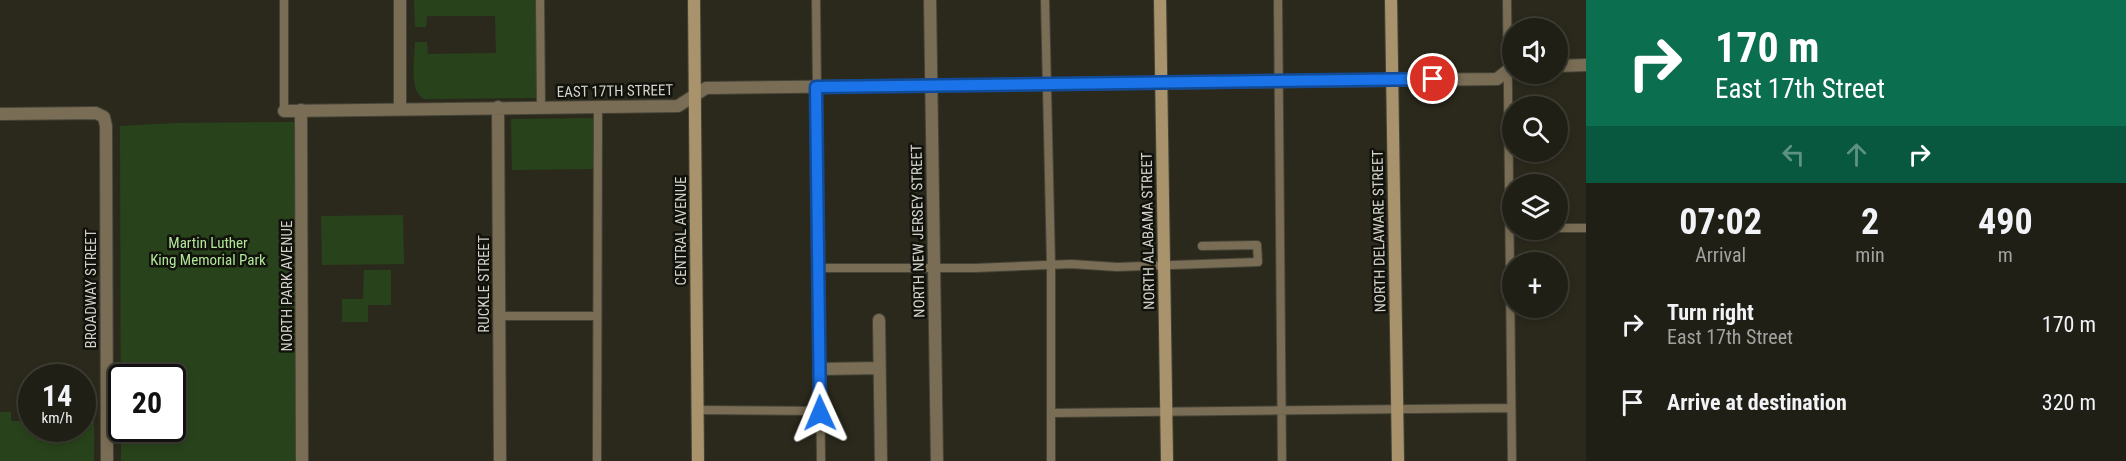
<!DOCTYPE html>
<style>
:root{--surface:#201f15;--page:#28271e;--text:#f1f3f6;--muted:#a2a2a0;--line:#3d3d34}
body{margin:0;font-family:"Roboto Condensed",sans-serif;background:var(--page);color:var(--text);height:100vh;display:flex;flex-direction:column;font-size:22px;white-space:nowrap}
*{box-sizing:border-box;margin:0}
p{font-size:20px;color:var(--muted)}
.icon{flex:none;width:33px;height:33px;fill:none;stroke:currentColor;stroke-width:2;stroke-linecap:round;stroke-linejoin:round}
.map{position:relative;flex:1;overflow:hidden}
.side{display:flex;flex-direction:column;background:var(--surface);width:540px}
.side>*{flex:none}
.guide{background:#0b6e4f;color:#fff;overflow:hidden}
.fabs{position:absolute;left:1502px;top:18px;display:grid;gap:12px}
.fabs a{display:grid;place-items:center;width:66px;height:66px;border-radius:50%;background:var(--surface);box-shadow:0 3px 9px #0003,0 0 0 2px var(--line);font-size:30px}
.speed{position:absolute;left:18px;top:364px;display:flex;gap:12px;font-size:30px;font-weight:700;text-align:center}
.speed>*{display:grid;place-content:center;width:78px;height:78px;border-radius:50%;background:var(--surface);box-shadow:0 3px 9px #0003,0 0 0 2px var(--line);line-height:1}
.speed small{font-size:15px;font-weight:400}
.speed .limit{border:3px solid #111;border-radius:9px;background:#fff;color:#111}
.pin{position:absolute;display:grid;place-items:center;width:51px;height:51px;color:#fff;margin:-26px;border:3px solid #fff;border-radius:50%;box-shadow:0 2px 6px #0007}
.me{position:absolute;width:66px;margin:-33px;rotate:359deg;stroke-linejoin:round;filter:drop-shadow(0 0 4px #0008)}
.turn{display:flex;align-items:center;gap:21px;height:126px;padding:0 30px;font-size:27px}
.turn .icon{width:78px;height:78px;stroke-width:2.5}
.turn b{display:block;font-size:42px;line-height:51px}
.lanes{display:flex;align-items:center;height:57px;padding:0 30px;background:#0003;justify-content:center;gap:30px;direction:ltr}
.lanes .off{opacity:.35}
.eta{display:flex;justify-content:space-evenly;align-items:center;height:102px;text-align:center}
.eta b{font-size:36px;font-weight:700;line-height:42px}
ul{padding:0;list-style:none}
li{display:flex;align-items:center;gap:18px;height:78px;padding:0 30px}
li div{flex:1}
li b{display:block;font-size:22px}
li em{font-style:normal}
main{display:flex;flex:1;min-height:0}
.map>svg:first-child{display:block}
.green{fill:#28431b;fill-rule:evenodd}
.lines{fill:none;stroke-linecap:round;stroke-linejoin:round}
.lane-casing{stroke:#464438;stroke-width:10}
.street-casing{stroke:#464438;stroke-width:14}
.secondary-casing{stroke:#464438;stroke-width:14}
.lane{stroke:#7a6d55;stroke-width:8}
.street{stroke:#7a6d55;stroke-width:12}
.secondary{stroke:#a9936c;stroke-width:12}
.route-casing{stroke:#114b97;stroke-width:15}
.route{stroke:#1a73e8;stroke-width:10}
.labels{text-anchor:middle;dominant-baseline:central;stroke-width:5;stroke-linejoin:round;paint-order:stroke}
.street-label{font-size:15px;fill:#d3d2ca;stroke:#12120c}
.park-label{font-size:15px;fill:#b0e698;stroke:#12120c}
</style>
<main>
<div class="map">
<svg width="1586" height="461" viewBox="0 0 1586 461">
<rect width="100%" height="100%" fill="#2b291c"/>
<path class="green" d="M414,0h124l1,94 -3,4 -112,1c-16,-9 -9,-40 -9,-57h12l1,12 68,-1 -1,-37h-68l-1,11h-11z
M594,118l1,51 -83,1 -1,-51z
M296,122v339h-175l-1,-335 57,-3zM122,378h50v51h-50z
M403,215l1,49 -82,1 -1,-49z
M364,270h27v35h-23v17h-26v-23h21z
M0,412h11v9h20l1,8h50l1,-9h11v41h-94z"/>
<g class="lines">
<defs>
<path id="lane" d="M284,0v111
M540,0l1,107
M816,0l5,461
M1045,0l6,265v196
M1278,0l4,461
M1507,0l5,461
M1557,228h29
M818,268h157l96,-4 46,3 141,-5 -1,-17 -55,1
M499,316h98
M697,410l124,1
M1051,413l460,-5
M597,461l1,-355"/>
<path id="street" d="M400,0v109
M930,0l7,461
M1557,66l29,-1
M498,107l2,354
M301,110l1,351
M284,111l394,-5 28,-18 791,-9 15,-12
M0,114l96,-1 8,4 2,9 1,335
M879,320l2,141
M820,369l59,-1"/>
<path id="secondary" d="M694,0l4,461
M1160,0l7,461
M1391,0l7,461"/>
</defs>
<use href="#lane" class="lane-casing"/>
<use href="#street" class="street-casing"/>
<use href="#secondary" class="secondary-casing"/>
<use href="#lane" class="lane"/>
<use href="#street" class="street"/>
<use href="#secondary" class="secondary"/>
</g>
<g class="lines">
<defs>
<path id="route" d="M820,413l-4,-326 617,-8"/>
</defs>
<use href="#route" class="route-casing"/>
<use href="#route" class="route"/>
</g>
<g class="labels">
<g class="street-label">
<text transform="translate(615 91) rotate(-1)">EAST 17TH STREET</text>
<text transform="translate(681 231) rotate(-90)">CENTRAL AVENUE</text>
<text transform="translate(918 231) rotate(-91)">NORTH NEW JERSEY STREET</text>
<text transform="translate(1148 231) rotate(-91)">NORTH ALABAMA STREET</text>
<text transform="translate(1379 231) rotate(-91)">NORTH DELAWARE STREET</text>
<text transform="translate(484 284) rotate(-90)">RUCKLE STREET</text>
<text transform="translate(287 286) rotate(-90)">NORTH PARK AVENUE</text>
<text transform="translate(91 289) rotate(-90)">BROADWAY STREET</text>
</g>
<g class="park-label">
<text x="208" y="243">Martin Luther<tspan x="208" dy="17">King Memorial Park</tspan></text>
</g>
</g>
</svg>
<div class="fabs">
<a><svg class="icon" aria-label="sound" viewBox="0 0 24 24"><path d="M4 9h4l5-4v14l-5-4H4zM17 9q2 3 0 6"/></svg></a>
<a><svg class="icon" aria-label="search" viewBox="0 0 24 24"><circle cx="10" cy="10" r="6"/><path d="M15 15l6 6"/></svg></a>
<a><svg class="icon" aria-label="layers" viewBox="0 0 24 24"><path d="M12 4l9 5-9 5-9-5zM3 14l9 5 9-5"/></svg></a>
<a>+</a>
</div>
<div class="speed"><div>14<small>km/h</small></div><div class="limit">20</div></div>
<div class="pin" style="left:1433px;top:79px;background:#d93025"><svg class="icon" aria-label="arrive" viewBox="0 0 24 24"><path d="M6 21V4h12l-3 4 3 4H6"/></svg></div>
<svg class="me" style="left:820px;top:413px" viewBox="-20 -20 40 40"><path d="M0-17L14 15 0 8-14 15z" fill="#1a73e8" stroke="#fff" stroke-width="4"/></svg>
</div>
<section class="side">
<div class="guide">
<div class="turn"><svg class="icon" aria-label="right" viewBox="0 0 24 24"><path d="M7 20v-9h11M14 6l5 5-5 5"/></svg><div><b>170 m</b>East 17th Street</div></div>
<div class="lanes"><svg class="icon off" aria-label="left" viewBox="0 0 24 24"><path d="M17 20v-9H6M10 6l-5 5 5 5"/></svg><svg class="icon off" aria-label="ahead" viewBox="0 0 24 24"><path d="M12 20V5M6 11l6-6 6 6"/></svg><svg class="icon" aria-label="right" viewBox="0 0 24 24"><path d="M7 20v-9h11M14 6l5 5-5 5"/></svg></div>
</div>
<div class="eta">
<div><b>07:02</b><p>Arrival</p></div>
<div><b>2</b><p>min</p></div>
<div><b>490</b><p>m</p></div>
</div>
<ul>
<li><svg class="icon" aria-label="right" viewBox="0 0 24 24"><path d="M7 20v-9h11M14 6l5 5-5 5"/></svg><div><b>Turn right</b><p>East 17th Street</p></div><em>170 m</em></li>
<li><svg class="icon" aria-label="arrive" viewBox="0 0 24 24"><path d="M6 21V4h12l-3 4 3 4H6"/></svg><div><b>Arrive at destination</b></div><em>320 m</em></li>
</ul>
</section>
</main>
